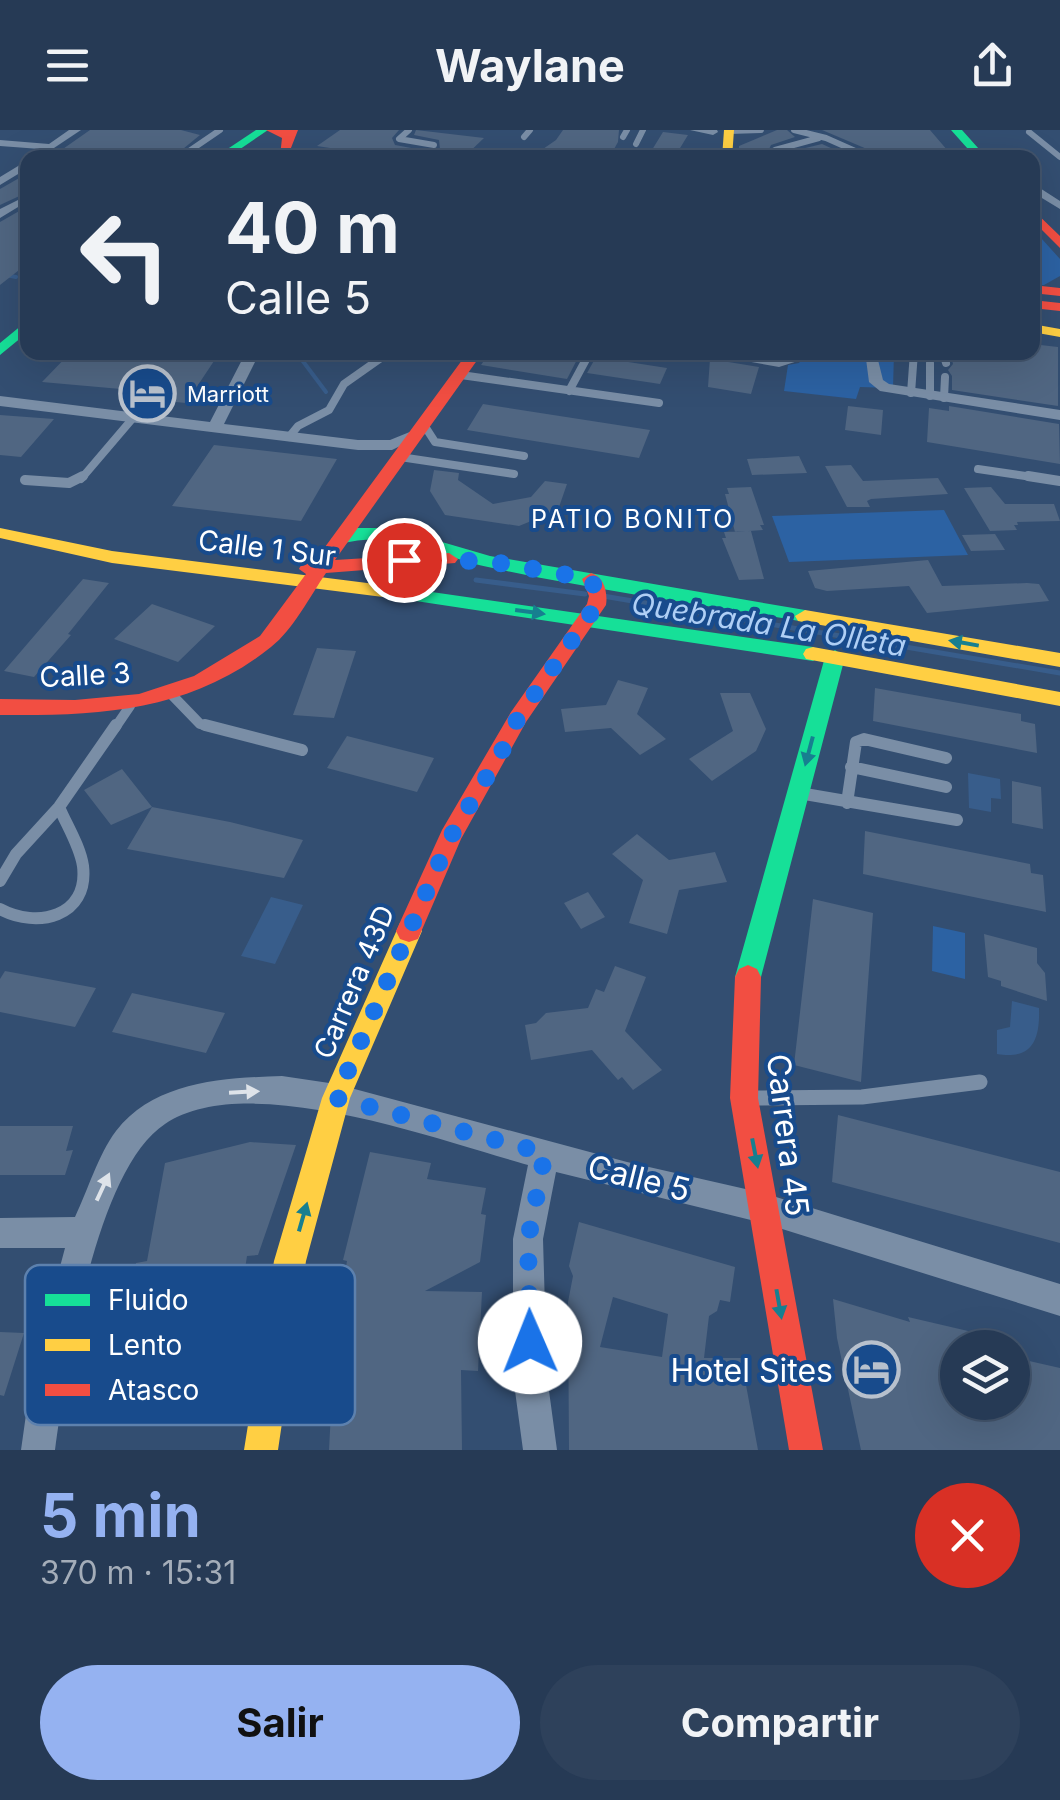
<!DOCTYPE html>
<html lang="es">
<meta charset="utf-8">
<style>
:root{--surface:#263a55;--page:#2e415b;--text:#f1f3f6;--muted:#a4adb9;--line:#42546c;--accent:#95b2f1}
body{margin:0;font-family:Inter,sans-serif;background:var(--page);color:var(--text);height:100vh;display:flex;flex-direction:column;font-size:38px;white-space:nowrap}
*{box-sizing:border-box;margin:0}
p{font-size:32px;color:var(--muted)}
.icon{flex:none;width:55px;height:55px;fill:none;stroke:currentColor;stroke-width:2;stroke-linecap:round;stroke-linejoin:round}
.map{position:relative;height:1320px;overflow:hidden}
.sheet{display:flex;flex-direction:column;background:var(--surface);flex:1}
.sheet>*{flex:none}
.banner{position:absolute;left:20px;top:20px;width:1020px;height:210px;border-radius:20px;box-shadow:0 10px 40px #0002,0 0 0 2px var(--line);background:#263a55;color:var(--text);overflow:hidden}
.fabs{position:absolute;left:940px;top:1200px;display:grid;gap:20px}
.fabs a{display:grid;place-items:center;width:90px;height:90px;border-radius:50%;background:var(--surface);box-shadow:0 10px 40px #0002,0 0 0 2px var(--line);font-size:50px}
.pin{position:absolute;display:grid;place-items:center;width:85px;height:85px;color:#fff;margin:-42px;border:5px solid #fff;border-radius:50%;box-shadow:0 2px 10px #0007}
.me{position:absolute;width:110px;margin:-55px;rotate:359deg;stroke-linejoin:round;filter:drop-shadow(0 0 8px #0008)}
.turn{display:flex;align-items:center;gap:35px;height:210px;padding:0 40px;font-size:45px}
.turn .icon{width:130px;height:130px;stroke-width:2.5}
.turn b{display:block;font-size:70px;line-height:85px}
.round{display:grid;place-items:center;flex:none;width:105px;height:105px;border-radius:52px;background:var(--page)}
.overview{display:flex;align-items:center;justify-content:space-between;height:170px;padding:0 40px}
h1{font-size:60px;font-weight:700;line-height:75px;color:var(--accent)}
.action{display:flex;gap:20px;margin-top:auto;padding:20px 40px}
.action a{flex:1;height:115px;border-radius:60px;background:var(--accent);color:#111;font-size:40px;font-weight:700;line-height:115px;text-align:center}
.action a+a{background:var(--page);color:var(--text)}
header{display:flex;justify-content:space-between;align-items:center;height:130px;padding:0 40px;background:var(--surface);font-size:45px;font-weight:700}
.map>svg:first-child{display:block}
.green{fill:#2c62a3}
.water{fill:#385d8b}
.lines{fill:none;stroke-linecap:round;stroke-linejoin:round}
.stream-far1{stroke:#385d8b;stroke-width:4}
.stream{stroke:#385d8b;stroke-width:5}
.building{fill:#506682;fill-rule:evenodd}
.lane-far4{stroke:#7a8ea6;stroke-width:6}
.lane-far3{stroke:#7a8ea6;stroke-width:8}
.lane-far2{stroke:#7a8ea6;stroke-width:10}
.lane-far1{stroke:#7a8ea6;stroke-width:12}
.lane{stroke:#7a8ea6;stroke-width:15}
.street{fill:#7a8ea6;fill-rule:evenodd}
.fast{fill:#16e098;fill-rule:evenodd}
.slow{fill:#ffcf43;fill-rule:evenodd}
.jam{fill:#f24e42;fill-rule:evenodd}
.oneway{fill:#177f90}
.oneway2{fill:#dee3e9}
.route{stroke:#1a73e8;stroke-width:18;stroke-dasharray:0 32.4}
.labels{text-anchor:middle;dominant-baseline:central;stroke-width:8;stroke-linejoin:round;paint-order:stroke}
.far-poi-label{font-size:22px;fill:#fff;stroke:#184b8c;text-anchor:start}
.far-neighbourhood-label{font-size:25px;letter-spacing:2.5px;fill:#fff;stroke:#184b8c}
.street-label{font-size:28px;fill:#fff;stroke:#184b8c}
.water-label{font-size:30px;font-style:italic;fill:#afcff5;stroke:#184b8c}
.near-street-label{font-size:32px;fill:#fff;stroke:#184b8c}
.near-poi-label{font-size:32px;fill:#fff;stroke:#184b8c;text-anchor:end}
.key{fill:#184b8c;stroke:#5d81ae;stroke-width:2.5}
.key-label{font-size:28px;fill:#fff}
</style>
<header><svg class="icon" aria-label="menu" viewBox="0 0 24 24"><path d="M4 6h16M4 12h16M4 18h16"/></svg>Waylane<svg class="icon" aria-label="share" viewBox="0 0 24 24"><path d="M12 15V3M7 8l5-5 5 5M5 13v7h14v-7"/></svg></header>
<div class="map">
<svg width="1060" height="1320" viewBox="0 0 1060 1320">
<rect width="100%" height="100%" fill="#334e71"/>
<path class="green" d="M1032,98l28,31v17l-16,9h-11z
M806,223h88l-1,35 -33,-1 -4,12 -72,-8 4,-26 11,-2z
M944,380l24,45 -179,7 -17,-46z
M933,796l32,7v46l-33,-8z"/>
<path class="water" d="M968,643l32,6 1,20 -10,-1v14l-22,-4z
M271,767l32,8 -28,59 -34,-8z
M1012,871l27,7c1,31 -6,52 -42,46v-24l13,-3z"/>
<g class="lines">
<path class="stream-far1" d="M0,144l16,3
M296,222l30,40"/>
<path class="stream" d="M476,450l109,14
M603,466l457,77"/>
</g>
<path class="building" d="M90,0h91l19,5 -28,23h-122z
M340,0h59l-7,8 3,7 38,7 7,-3 -1,-9 -25,-5 2,-5 68,8 -21,20h-69l-77,-12z
M563,0h56l-1,12 -9,16h-79l26,-18z
M777,0h10l8,7 -24,8 -3,6 4,5 50,-12 31,14h-114v-12z
M822,0h108l24,28h-76l-4,-6z
M663,2l25,3 -14,23h-27z
M28,43v19l-28,13v-16z
M28,76v57l-28,22v-63z
M1032,214l26,3v59l-106,-16v-14l-4,-6 5,-6 -3,-12h82z
M71,222h149l-34,51 -60,-6 6,-7 -90,-8z
M490,222h91l-14,27 -86,-14z
M596,227l71,11 -7,16 -73,-11z
M710,229l49,8 -8,27 -43,-7z
M483,274l167,26 -11,28 -172,-28z
M848,276l35,4 -2,25 -36,-5z
M949,276l110,18 1,40 -133,-22 2,-34 20,3z
M0,285l54,4 -33,38 -21,-2z
M214,315l123,14 -36,62 -129,-15z
M799,326l8,17 -55,2 -5,-16z
M851,335l12,16 75,-3 10,16 -77,5 -4,2 3,6h-23l-22,-41z
M434,340l25,3 -1,7 35,24 38,-7 14,-16 22,3 -9,26 -39,16 -74,-11 -15,-24z
M751,357l13,38h-4l3,5 -28,2 -10,-38h4l-2,-6z
M991,357l14,17h49l6,17 -43,1 1,3h-4l3,5 -27,1 -26,-43z
M751,401l13,48 -25,1 -17,-42h4l-2,-6z
M995,404l10,16 -34,1 -9,-16z
M928,430l14,26 85,-3 12,1 10,17 -122,12 -18,-27 -82,5 -12,-3 -7,-17z
M83,449l26,4 -41,51 3,1 -37,42 -30,-6z
M152,474l63,22 -37,36 -64,-23z
M317,518l39,3 -22,67 -41,-3z
M618,550l30,8 -11,26 29,25 -26,16 -29,-27 -46,4 -4,-23 45,-4z
M875,558l146,26v7l14,3 2,29 -164,-32z
M720,563h30l16,36 -10,22 -44,30 -23,-22 44,-28z
M347,606l87,22 -17,34 -90,-24z
M122,639l30,38 -41,18 -27,-35z
M1012,651l29,6 2,42 -31,-6z
M152,677l78,15 73,18 -19,38 -157,-29z
M865,701l165,33 1,9 12,2 3,37 -183,-38z
M637,704l32,26 46,-8 12,30 -48,8 -12,44 -38,-11 14,-43 -31,-26z
M588,762l17,25 -24,12 -17,-26z
M813,769l60,14 -12,169 -67,-17z
M984,804l53,14v15l8,10 2,28 -46,-15v-5l-13,-4z
M615,836l31,11 -21,54 37,39 -29,20 -11,-13 -4,3 -26,-30 -61,10 -6,-35 11,-2 10,-10 42,-5 8,-19 8,3z
M5,841l91,17 -21,39 -75,-15v-33z
M132,863l93,20 -19,40 -94,-21z
M838,985l222,57v71l-228,-61z
M0,996h73l-7,25 7,-1 -8,25h-65z
M250,1012l46,3 -38,110 -11,1 -21,137 -116,7 26,-137 11,-2 18,-98z
M370,1022l61,11 -4,16 59,9 -5,26 5,1 -6,47 -55,29 57,1 -4,79 -17,-1 1,80h-133l4,-76h-6l20,-113 -4,-1z
M579,1092l156,45 -5,35 -10,-2 -3,11 -8,5 -5,42h37l17,92h-189l-1,-148 5,-26 -4,-10zM613,1167l55,17 -6,43 -62,-10z
M833,1169l77,23 -2,-5 103,24 -1,7h-52v54h54v-45l48,11v82h-199l-24,-112z
M0,1202l24,1 -20,63 -4,-1z"/>
<g class="lines">
<path class="lane-far4" d="M409,0l-10,9 35,6
M794,0l32,8 45,20
M729,1l32,-1
M1029,2l31,25
M524,7l6,-7
M623,7l4,-7
M636,14l7,-14
M775,20l44,-12
M302,21l43,7
M179,28l41,-28"/>
<path class="lane-far3" d="M925,222l19,4 2,7
M930,233v33
M461,245l198,28
M569,261l21,-39
M911,263l3,-41
M944,268l1,-21
M424,295l11,17 89,14
M289,307l9,-11 31,-16 15,-26 44,-31
M400,327l114,17
M978,339l68,10
M81,349l52,-61"/>
<path class="lane-far2" d="M1028,346l32,5
M25,350l44,3 14,-7
M172,565l28,29 15,4
M115,598l15,-22"/>
<path class="lane-far1" d="M205,595l97,25
M851,637l95,20
M799,663l158,27
M847,673l9,-61 8,-3 82,19
M0,751l16,-27 43,-47 57,-82
M0,779c37,20 89,8 83,-43 -3,-20 -16,-40 -24,-59"/>
<path class="lane" d="M753,968l109,-1 118,-15"/>
<path class="street" d="M69,0h12l-39,26 -5,-3 3,-4 -40,-3v-6l49,4z
M690,0h27l1,2 -5,3z
M28,30v8l-28,17v-8z
M1032,53l28,18v8l-28,-17z
M28,65v6l-28,17v-9z
M246,222h14l-36,72 134,16h32l27,-11 8,5 -33,16h-34l-358,-44v-10l210,26z
M695,222h41l43,7 22,-7h25l-47,15z
M861,222h15l7,28 6,4 171,26v10l-180,-29 -11,-9 -3,-23z
M282,946l54,8 291,78 136,31 297,91v32l-297,-93 -207,-51 -13,67 4,137 10,74h-34l-10,-74v-137l15,-74c-89,-25 -281,-96 -363,-41 -70,46 -99,246 -110,326h-34l11,-78 33,-124h-65v-30l75,-1c13,-27 23,-62 41,-86 39,-50 107,-53 166,-55z"/>
<path class="fast" d="M256,0h12l-41,28h-13z
M951,0h11l25,28h-11z
M28,190v12l-28,23v-12z
M394,398l96,28 315,54 10,6 -10,6c-105,-18 -212,-32 -317,-55 -54,-12 -91,-38 -148,-23l-9,-5 26,-11z
M383,455l430,62 10,7 -10,7 -437,-66v-8z
M835,520l10,7 -84,320 -4,8 -9,4 -9,-4 -4,-8 90,-320z"/>
<path class="slow" d="M724,0h10l-2,28h-10z
M1032,194l28,5v8l-28,-5z
M0,398l112,23 271,34 9,6 -9,6 -271,-34 -112,-25z
M805,480l255,43v14l-262,-46 -3,-5z
M813,517l247,45v14l-254,-47 -3,-5 3,-5z
M409,790l9,3 4,8 -72,167 -44,163 -28,189h-34l30,-189 48,-163 78,-175z"/>
<path class="jam" d="M266,0h32l-9,23 4,5 -13,-2 2,-18z
M1032,79l28,27v12l-28,-28z
M1032,155l28,3v8l-28,-3z
M1032,170l28,3v8l-28,-3z
M468,222h15l-148,208 114,-7 9,6 -3,4 -129,10c-16,23 -33,57 -55,74 -81,65 -173,69 -271,68v-16l75,1 64,-6 55,-18 66,-40 46,-62 -7,-5 2,-4 13,-3z
M591,443c13,3 17,20 15,32l-80,117 -65,117 -43,100 -9,3 -9,-3 -4,-8 46,-101 69,-118 76,-108 2,-8 -7,-17z
M748,835l9,4 4,8 -3,121 65,352h-34l-59,-352 5,-121 4,-8z"/>
</g>
<defs><path id="oneway-solid" d="M-6-.8H1V-3.2L6.5 0L1 3.2V.8H-6Z" transform="scale(2.5)"/></defs>
<g class="oneway">
<use href="#oneway-solid" transform="translate(530 482) rotate(8)"/>
<use href="#oneway-solid" transform="translate(964 513) rotate(-170)"/>
<use href="#oneway-solid" transform="translate(809 621) rotate(105)"/>
<use href="#oneway-solid" transform="translate(755 1023) rotate(79)"/>
<use href="#oneway-solid" transform="translate(303 1087) rotate(-74)"/>
<use href="#oneway-solid" transform="translate(779 1174) rotate(80)"/>
</g>
<g class="oneway2">
<use href="#oneway-solid" transform="translate(244 962) rotate(-3)"/>
<use href="#oneway-solid" transform="translate(103 1057) rotate(-65)"/>
</g>
<g class="lines">
<path class="route" d="M404,430l84,1 103,18 7,17 -7,17 -73,105 -17,35 -51,85 -114,260 209,55 -17,87 2,102"/>
</g>
<defs>
<symbol id="hotel-ring" viewBox="-11 -11 22 22"><circle r="9.5" fill="#184b8c" stroke="#b8c1cd" stroke-width="1.5"/><path d="M-6-4.5h1.5V1H6V5H4.5V3h-9V5H-6ZM-4 0a1.8 1.8 0 1 1 3.6 0ZM.5 0V-2.5h3Q6-2.5 6 0Z" fill="#b8c1cd"/></symbol>
</defs>
<g fill-rule="evenodd">
<use href="#hotel-ring" x="116" y="232" width="63" height="63"/>
<use href="#hotel-ring" x="840" y="1208" width="63" height="63"/>
</g>
<g class="labels">
<g class="far-poi-label">
<text x="187" y="264">Marriott</text>
</g>
<g class="far-neighbourhood-label">
<text x="633" y="389">PATIO BONITO</text>
</g>
<g class="street-label">
<text transform="translate(267 418) rotate(7)">Calle 1 Sur</text>
<text transform="translate(85 545) rotate(-3)">Calle 3</text>
<text transform="translate(354 852) rotate(-67)">Carrera 43D</text>
</g>
<g class="water-label">
<text transform="translate(769 494) rotate(9)">Quebrada La Olleta</text>
</g>
<g class="near-street-label">
<text transform="translate(788 1005) rotate(83)">Carrera 45</text>
<text transform="translate(639 1048) rotate(14)">Calle 5</text>
</g>
<g class="near-poi-label">
<text x="833" y="1240">Hotel Sites</text>
</g>
</g>
<rect x="25" y="1135" width="330" height="160" rx="15" class="key"/>
<rect x="45" y="1164" width="45" height="12" fill="#16e098"/>
<rect x="45" y="1209" width="45" height="12" fill="#ffcf43"/>
<rect x="45" y="1254" width="45" height="12" fill="#f24e42"/>
<g class="key-label">
<text x="108" y="1180">Fluido</text>
<text x="108" y="1225">Lento</text>
<text x="108" y="1270">Atasco</text>
</g>
</svg>
<div class="fabs">
<a><svg class="icon" aria-label="layers" viewBox="0 0 24 24"><path d="M12 4l9 5-9 5-9-5zM3 14l9 5 9-5"/></svg></a>
</div>
<div class="pin" style="left:404px;top:430px;background:#d93025"><svg class="icon" aria-label="arrive" viewBox="0 0 24 24"><path d="M6 21V4h12l-3 4 3 4H6"/></svg></div>
<svg class="me" style="left:530px;top:1212px" viewBox="-20 -20 40 40"><circle r="19" fill="#fff"/><path d="M0-13L10 11 0 6-10 11z" fill="#1a73e8"/></svg>
<div class="banner">
<div class="turn"><svg class="icon" aria-label="left" viewBox="0 0 24 24"><path d="M17 20v-9H6M10 6l-5 5 5 5"/></svg><div><b>40 m</b>Calle 5</div></div>
</div>
</div>
<section class="sheet">
<div class="overview"><div><h1>5 min</h1><p>370 m · 15:31</p></div><a class="round" style="background:#d93025;color:#fff"><svg class="icon" aria-label="close" viewBox="0 0 24 24"><path d="M6 6l12 12M18 6L6 18"/></svg></a></div>
<div class="action"><a>Salir</a><a>Compartir</a></div>
</section>
